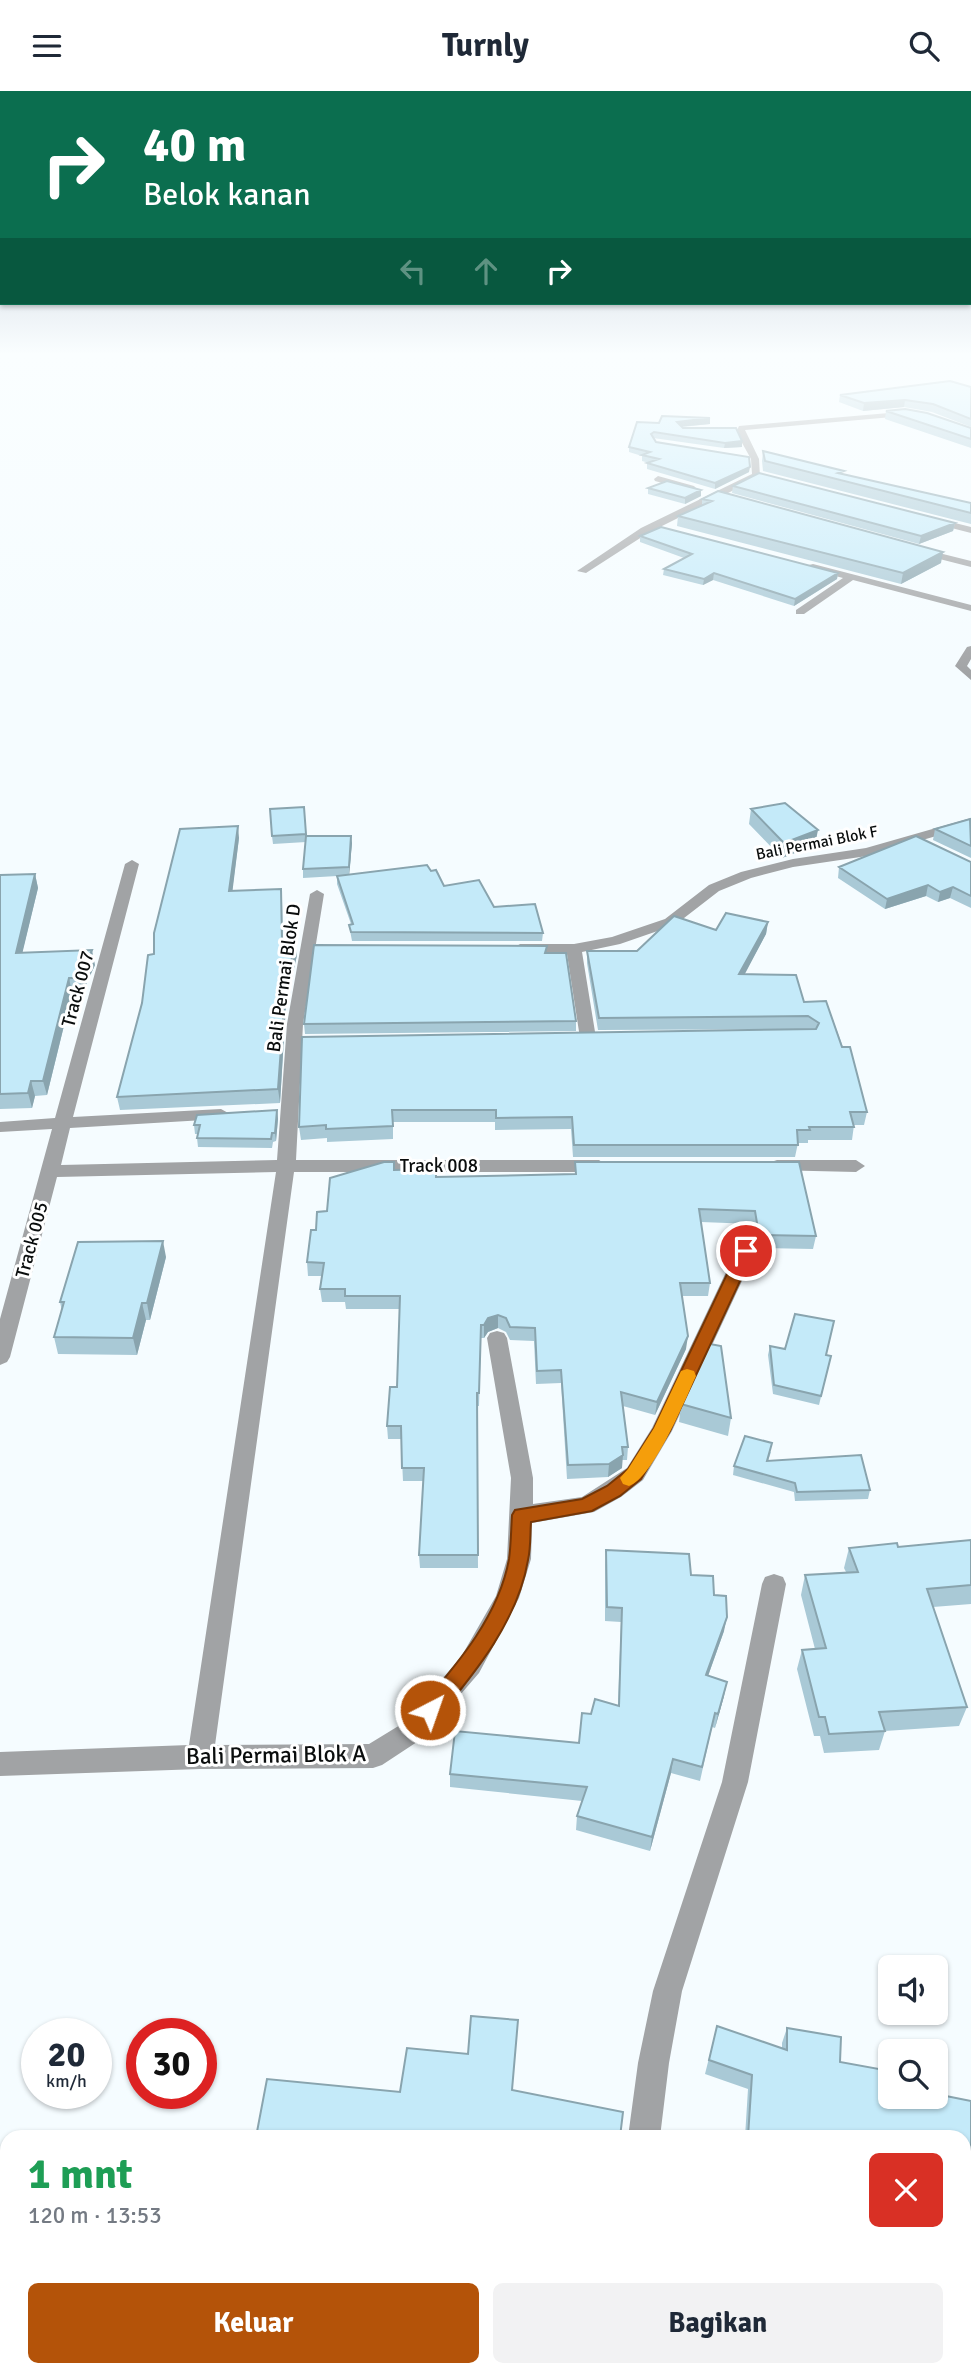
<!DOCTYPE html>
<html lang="id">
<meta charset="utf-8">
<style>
:root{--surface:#fff;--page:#f2f2f3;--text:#1f2937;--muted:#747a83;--accent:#b45309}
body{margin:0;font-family:Signika,sans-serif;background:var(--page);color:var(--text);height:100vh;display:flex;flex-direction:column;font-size:26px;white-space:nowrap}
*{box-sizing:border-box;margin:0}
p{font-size:23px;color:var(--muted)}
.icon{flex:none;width:38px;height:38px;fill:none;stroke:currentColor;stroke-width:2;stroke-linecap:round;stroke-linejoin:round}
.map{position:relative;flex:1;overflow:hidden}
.details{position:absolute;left:0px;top:2039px;width:971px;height:247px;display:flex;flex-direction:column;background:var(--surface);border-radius:21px 21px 0 0;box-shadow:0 2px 5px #0004}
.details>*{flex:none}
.hud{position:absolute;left:0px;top:0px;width:971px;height:214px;box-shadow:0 2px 5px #0004;background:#0b6e4f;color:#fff;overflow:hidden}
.buttons{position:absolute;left:878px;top:1864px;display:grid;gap:14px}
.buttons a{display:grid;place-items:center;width:70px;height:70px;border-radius:10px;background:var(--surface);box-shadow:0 2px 5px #0004;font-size:35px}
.speed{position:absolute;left:21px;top:1927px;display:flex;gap:14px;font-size:35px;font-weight:700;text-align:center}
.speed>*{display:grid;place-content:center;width:91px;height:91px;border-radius:50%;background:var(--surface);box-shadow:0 2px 5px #0004;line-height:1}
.speed small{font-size:18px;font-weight:400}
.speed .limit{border:10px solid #d22;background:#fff;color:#111}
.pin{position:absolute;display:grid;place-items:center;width:60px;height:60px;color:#fff;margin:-30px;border:4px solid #fff;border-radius:50%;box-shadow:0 2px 7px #0007}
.me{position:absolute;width:77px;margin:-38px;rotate:41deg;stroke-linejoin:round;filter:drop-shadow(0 0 5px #0008)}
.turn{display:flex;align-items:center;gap:24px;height:147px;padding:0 28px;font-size:32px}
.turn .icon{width:91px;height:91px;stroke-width:2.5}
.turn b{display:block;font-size:49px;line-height:60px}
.lanes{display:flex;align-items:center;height:66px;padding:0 28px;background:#0003;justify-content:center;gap:35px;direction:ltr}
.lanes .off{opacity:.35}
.round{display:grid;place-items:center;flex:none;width:74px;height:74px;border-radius:10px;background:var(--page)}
.headline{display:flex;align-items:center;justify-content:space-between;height:119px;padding:0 28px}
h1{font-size:42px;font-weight:700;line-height:52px;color:#1e9e55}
.button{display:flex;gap:14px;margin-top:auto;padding:14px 28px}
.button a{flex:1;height:80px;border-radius:10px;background:var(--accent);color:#fff;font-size:28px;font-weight:700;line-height:80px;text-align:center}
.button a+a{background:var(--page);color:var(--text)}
header{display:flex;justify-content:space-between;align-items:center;height:91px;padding:0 28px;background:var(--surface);font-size:32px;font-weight:700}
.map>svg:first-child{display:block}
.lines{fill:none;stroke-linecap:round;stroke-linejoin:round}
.minor{fill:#a1a3a5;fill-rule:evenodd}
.wall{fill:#a9c9d6}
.shaded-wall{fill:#89a4ae}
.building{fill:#c4eaf9;stroke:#89a4ae;stroke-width:2}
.route{fill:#b45309;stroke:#753606;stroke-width:2}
.slow{fill:#f59e0b}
.labels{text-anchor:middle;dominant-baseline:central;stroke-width:6;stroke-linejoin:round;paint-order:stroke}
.far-street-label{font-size:16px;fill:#0a0d0d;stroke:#fff}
.street-label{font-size:19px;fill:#0a0d0d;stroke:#fff}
.near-street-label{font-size:23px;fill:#0a0d0d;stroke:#fff}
</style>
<header><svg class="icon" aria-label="menu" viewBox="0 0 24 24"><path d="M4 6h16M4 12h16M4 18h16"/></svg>Turnly<svg class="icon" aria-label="search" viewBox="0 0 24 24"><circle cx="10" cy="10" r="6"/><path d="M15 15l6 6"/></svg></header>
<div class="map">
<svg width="971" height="2285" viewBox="0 0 971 2285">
<rect width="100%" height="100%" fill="#f5fcff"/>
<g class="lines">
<path class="minor" d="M912,320l3,4 -170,15 14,29 1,18 -112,56 -62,40 -9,-2 64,-43 111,-54 -1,-15 -15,-27 3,-6z
M658,385l36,10 2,2 -5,3 -36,-10 -1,-2z
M931,426l40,10v6l-43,-11 -2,-2z
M919,457l52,13v6l-55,-14 -2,-2z
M813,473l158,41v6l-118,-31 -49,34h-8v-4l47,-32 -34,-9v-4z
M971,555v13l-4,7 4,4v10l-16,-14 12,-19z
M971,727v8l-104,30 -74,11 -42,11 -32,13 -44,34 -55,19 -38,8 14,86 -2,4 -6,1 -8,-5 -13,-84h-47l-8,-5 8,-5h54l38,-7 53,-18 44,-34 32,-13 52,-13 73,-11z
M132,769l7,4 -66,253 148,-8 9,5 -9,5 -151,9 -9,37 216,-5 10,-136 23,-130 7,-4 7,4 -21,130 -7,136h303l9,6 -9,6h-305l-79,573 154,-1 36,-22 56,-65 35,-61 11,-37 4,-81 -24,-140 3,-5 7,-2 7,2 3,5 26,140v26l49,-7 45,-29 25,-40 84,-177 3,-5h14l3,5 -84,180 -29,49 -22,17 -27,15 -62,11 -1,36 -12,39 -40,75 -56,65 -41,27 -9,3 -173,1 -200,7v-24l189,-7 87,-573 -219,5 -47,180 -3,5 -7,3v-46l52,-190 -52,3v-10l55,-4 70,-254z
M777,1069h79l9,6 -9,6 -85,-2 -3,-4 3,-4z
M774,1483l9,3 3,7 -38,198 -66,209 -13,72 -9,74h-32l10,-74 15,-72 69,-209 40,-198 3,-7z
M613,2278h34v7h-34z"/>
</g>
<path class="wall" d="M971,296v40l-39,-15 -28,-5 -41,4 -24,-9 1,-7z
M886,320l85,17v20l-86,-29z
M710,327v6l-28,3 60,14v6l-18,1 -71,-10 3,4 93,30 -34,17 -68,-20v-6h2l-7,-2v-5l-13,-4v-5l30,-24z
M763,360l80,23 128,29v21l-208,-53 -1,-10z
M733,395l222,37 -2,8 -34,13 -187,-51z
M648,397l53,2v6l-16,8 -37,-10z
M702,408l239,64 -40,21 -224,-58 1,-10 24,-11z
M640,445l198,37 -1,6 -43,27 -81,-26 -10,5 -40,-10 1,-6 20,-11 -44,-16z
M304,716l2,31 46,5 -3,32 82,-4 13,15 50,21 49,26 -1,8h-190l-3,-16 2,-1 -14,-40v-8l-34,2v-9l3,-27 -33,2 -1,-8z
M751,718l64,36 -33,13 -33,-34z
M971,729v38l-38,-18 2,-11z
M239,747l-7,53 50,10 1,41h12l2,13 -11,50 -6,98 -160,7 -3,-13z
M971,771v46l-21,-10 -12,4 -12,-6 -41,13 -47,-31 1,-11z
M35,783l3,14 -16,65 73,12 -13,28h-10l-25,102 -12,1 -3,12 -32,1v-234z
M768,831l-2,12 -22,40 60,28 22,-1 41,111 -3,13h-10l-2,15h-44v3h-10l-3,14h-222l-2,-28 -76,1v-8h-102v17l-66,3v-4l-26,2 -2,-13 508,-98 -209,1 -11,-67v-12h50l79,-21z
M576,930v10l-271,3 -1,-10z
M277,1019l1,9 -2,22 -3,1 -1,6 -74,-1 -1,-9 1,-4h-3l-1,-9z
M575,1071h224l17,74 -3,13 -56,-1 -4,-24 -52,-2 9,61 -2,13h-26l4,53 -31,66 -32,-9 5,41 -1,13h-5v8l-14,9 -41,2 -6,-96 -25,1 -2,-43 -24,-1 -4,-8 -8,-4 -10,4 -4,6h-3l-2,68h-2l1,162h-58l-1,-13 4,-74h-20l-2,-42h-13l-1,-13 10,-39 3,-78h-54l-1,-7h-23l-2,-13 2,-13h-14l-1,-14 9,-32 11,-19 67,-41 42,7 139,-3z
M166,1166l-16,63h-4l-9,35 -79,-1 -4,-17 8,-26 -2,-9z
M770,1255l15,3 46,7 -12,49 -46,-11 -5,-39z
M681,1313l50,14 -3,18 -49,-14z
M771,1361l-3,9 102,29 -2,9 -73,2 -1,-9 -61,-17 1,-9z
M971,1449v64l-38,3 34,100 -8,19 -74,5 -6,19 -55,3 -4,-17h-6l-17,-67 5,-19 13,-1 -14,-54 4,-20 41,-3 -2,-4 5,-20 49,-1z
M606,1459l85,25 23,20 10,36 -16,45 16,20 -9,32 -3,-1 -12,54 -29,-8 -21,78 -74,-21 1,-14 5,-15 -132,-14v-13l129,-31 12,-29 27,-8 3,-84 -16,-1v-56z
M717,1935l65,22v-5l5,-15 53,34 39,22 92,17v173l-7,-1v-136h-219l3,-48 -43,-15z
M683,2278h56v7h-57z"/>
<path class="shaded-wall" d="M905,309l-1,7 -41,4 1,-8z
M710,327v6l-33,3v-5z
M742,350v6l-18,1 1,-5z
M750,376l-1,5 -34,17v-6z
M701,399v6l-16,8v-6z
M955,432l-2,8 -34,13 2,-8z
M943,461l-2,11 -40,21 2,-11z
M714,482l-1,7 -10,5 1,-6z
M838,482l-1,6 -43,27 1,-7z
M238,735l1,12 -8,65 -2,-12z
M818,739l-3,15 -33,13 2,-15z
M351,745l1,7 -3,33v-9z
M35,783l3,14 -19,79 -3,-14z
M928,794l-2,11 -41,13 2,-10z
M953,796l-3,11 -12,4 2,-10z
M768,831l-2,12 -28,53 1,-13z
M295,851l2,13 -11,50 -6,98 -2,-14 7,-96z
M92,859l3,15 -13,28 -3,-15z
M69,887l3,15 -25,102 -4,-14z
M31,990l4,15 -3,12 -4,-15z
M277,1019l1,9 -2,22 -1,-8z
M163,1150l3,16 -16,63 -3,-17z
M142,1212l4,17 -9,35 -4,-17z
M498,1224v13l-10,4 -4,6v-13l4,-7z
M688,1245l-2,13 -31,66 2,-13z
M623,1364l-1,13 -14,9 1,-13z
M727,1526l-3,14 -21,59 3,-15z
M727,1591l-3,14 -9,32 3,-14z
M673,1668l-2,14 -21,78 2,-14z
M218,2278h7l-1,7h-7z"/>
<path class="building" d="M950,290l21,6v32l-38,-15 -28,-4 -41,3 -24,-8z
M905,318l22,4 44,15v11l-85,-28z
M662,325l48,2 -33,4 6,6h53l6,13 -17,2 -71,-11 -3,2 5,8 93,15 1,10 -35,16 -68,-20 12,-4 -17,-4 8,-3 -21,-5 8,-25 22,1z
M763,360l81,20 -6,2 133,30v10l-206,-52z
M759,382l196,50 -34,13 -188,-50z
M667,390l34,9 -16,8 -37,-10z
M718,400l225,61 -40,21 -225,-57 34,-15 -10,-2z
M661,436l177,46 -43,26 -81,-26 -10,6 -40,-10 28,-15 -52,-18z
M785,712l33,27 -34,13 -33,-34z
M304,716l2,27 -34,2 -2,-27z
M970,728l1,27 -36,-17z
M238,735l-9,65 52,-2 1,53h13l-10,51 -7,96 -161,8 25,-94 6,-48 6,-1v-21l26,-104z
M306,745h45l-2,31 -46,2z
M916,745l55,26v34l-18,-9 -13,5 -12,-7 -41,14 -48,-32z
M427,774l4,6 5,-1 8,16 35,-6 15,27 41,-3 8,29 -192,-1 -2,-7 4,-1 -16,-48z
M35,783l-19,79 76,-3 -13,28h-10l-26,103h-12l-3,12 -28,1v-219z
M726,822l42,9 -29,52 57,1 8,27 22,-1 16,46h8l17,65h-17l4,15h-45l1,3h-13l1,15h-224l-2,-28 -76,1v-8h-104l1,16 -67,3v-4l-27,2 3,-90 514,-8 3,-6 -11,-7 -209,2 -12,-67h50l37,-35 42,14z
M314,854l233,1 -2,7h21l10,68 -272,3z
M277,1019l-2,23h-3l-1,6 -74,-1 3,-13h-6l3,-10z
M384,1071h10v8l42,-1v8l140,-3 -1,-12h224l17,74 -57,-1 -4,-24 -56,-2 11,74h-30l8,53 -31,66 -36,-10 7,55h-6l1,8 -14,9 -41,1 -7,-95 -24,1 -2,-43 -25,-1 -4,-9 -8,-3 -10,3 -4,7h-3l-2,68h-2l1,162h-59l5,-87h-22l-1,-42h-14l3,-39h7l3,-91h-55v-7h-25l4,-26 -17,-1 4,-32h5l1,-18 10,-1 3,-33z
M163,1150l-16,62h-5l-9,35 -79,-1 10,-35h-4l18,-60z
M795,1223l39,7 -8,34 5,1 -10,40 -47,-11 -4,-39 15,3z
M710,1253l11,2 10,72 -50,-14z
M745,1345l27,7 -5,18 94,-6 9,35 -73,2 -2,-9 -61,-17z
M971,1449v45l-44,4 40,118 -88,5 6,19 -56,3 -4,-17h-6l-17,-67 24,-2 -21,-73 53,-3 -9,-24 48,-5 1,4z
M606,1459l83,4 2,21 22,1 1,19 12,1 1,21 -21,58 21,7 -9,32 -3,-1 -13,54 -29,-8 -21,78 -75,-21 10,-29 -137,-13 5,-43 124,12 3,-30 9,1 4,-15 24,7 3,-98 -15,-1z
M471,1925l47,4 -6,70 111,22 -3,25h-364l11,-58 133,13 7,-44 61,6z
M717,1935l70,24v-22l54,9 -1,25 39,7v15l12,2v11h45v-3l35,7v159l-7,-1v-122h-216l4,-62 -43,-15z
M170,2278h48l-1,7h-48z
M412,2278h83l-1,7h-83z
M558,2278h58l-1,7h-57z
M685,2278h54v7h-41l-13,-4z"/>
<linearGradient id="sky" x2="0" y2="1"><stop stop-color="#a7b2c5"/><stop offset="0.45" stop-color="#fafeff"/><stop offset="1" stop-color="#fafeff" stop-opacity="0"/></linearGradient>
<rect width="971" height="585" fill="url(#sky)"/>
<path class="route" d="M746,1155l8,5 -84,180 -29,48 -21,17 -28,15 -61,11c-1,12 0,25 -3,38 -10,60 -52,112 -90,157l-8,3 -7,-3 -3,-7 3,-6c36,-42 76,-89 86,-145 2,-14 2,-29 3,-44l3,-5 67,-11 25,-13 21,-17 26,-41 84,-177z"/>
<path class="slow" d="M687,1278l7,2 2,5c-11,24 -43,102 -67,110l-6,-2 -3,-6 8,-9 26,-41 27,-57z"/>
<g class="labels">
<g class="far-street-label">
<text transform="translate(817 752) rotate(-11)">Bali Permai Blok F</text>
</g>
<g class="street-label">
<text transform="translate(284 887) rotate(-82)">Bali Permai Blok D</text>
<text transform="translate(78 898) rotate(-75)">Track 007</text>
<text x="439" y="1075">Track 008</text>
<text transform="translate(32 1149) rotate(-75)">Track 005</text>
</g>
<g class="near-street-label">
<text transform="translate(276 1664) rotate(-1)">Bali Permai Blok A</text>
</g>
</g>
</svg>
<div class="buttons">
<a><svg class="icon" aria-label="sound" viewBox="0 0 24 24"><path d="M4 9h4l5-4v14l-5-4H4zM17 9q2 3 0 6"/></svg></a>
<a><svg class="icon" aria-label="search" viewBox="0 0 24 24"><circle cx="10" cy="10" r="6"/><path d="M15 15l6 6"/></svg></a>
</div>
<div class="speed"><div>20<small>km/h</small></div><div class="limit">30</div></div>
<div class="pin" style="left:746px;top:1160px;background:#d93025"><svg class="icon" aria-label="arrive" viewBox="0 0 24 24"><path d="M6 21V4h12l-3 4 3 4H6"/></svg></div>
<svg class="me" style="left:430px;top:1619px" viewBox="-20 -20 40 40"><circle r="17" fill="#b45309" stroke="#fff" stroke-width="3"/><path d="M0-11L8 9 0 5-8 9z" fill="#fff"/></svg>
<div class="hud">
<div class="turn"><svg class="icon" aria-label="right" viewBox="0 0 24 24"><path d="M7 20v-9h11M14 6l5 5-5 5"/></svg><div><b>40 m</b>Belok kanan</div></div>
<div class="lanes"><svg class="icon off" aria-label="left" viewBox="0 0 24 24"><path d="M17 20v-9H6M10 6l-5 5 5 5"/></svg><svg class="icon off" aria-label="ahead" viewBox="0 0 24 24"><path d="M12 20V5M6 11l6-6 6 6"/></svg><svg class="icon" aria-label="right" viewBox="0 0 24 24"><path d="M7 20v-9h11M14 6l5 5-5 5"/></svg></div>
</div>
<section class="details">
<div class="headline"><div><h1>1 mnt</h1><p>120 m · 13:53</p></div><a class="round" style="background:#d93025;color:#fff"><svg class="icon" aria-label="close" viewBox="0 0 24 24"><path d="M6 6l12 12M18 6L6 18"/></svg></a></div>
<div class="button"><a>Keluar</a><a>Bagikan</a></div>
</section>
</div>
